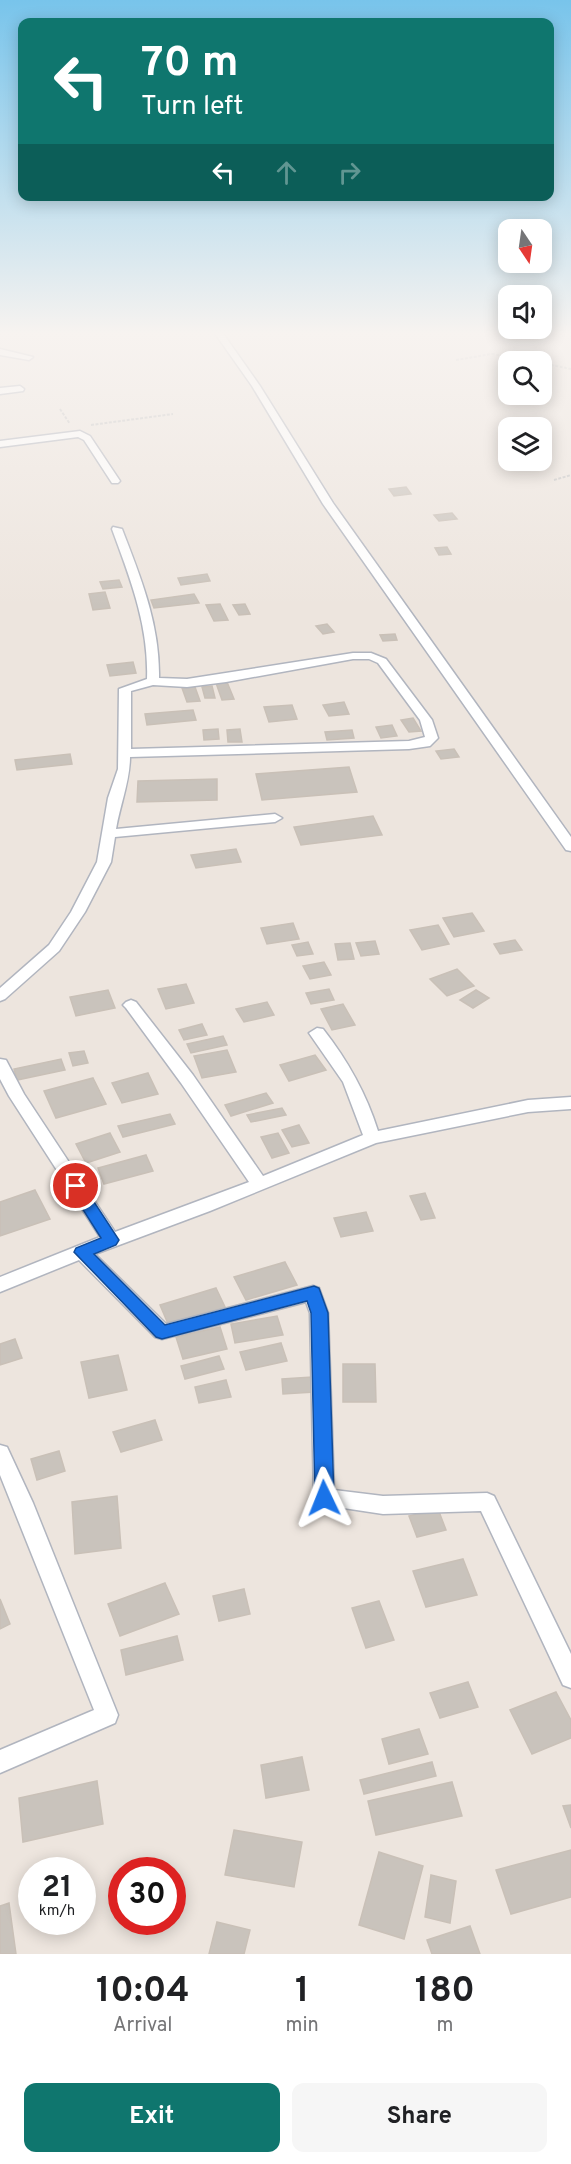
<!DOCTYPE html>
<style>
:root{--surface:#fff;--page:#f6f6f6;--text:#202124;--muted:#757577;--accent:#0f766e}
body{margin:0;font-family:Overpass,sans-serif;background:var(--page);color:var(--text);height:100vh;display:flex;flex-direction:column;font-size:22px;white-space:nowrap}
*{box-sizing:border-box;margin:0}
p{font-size:20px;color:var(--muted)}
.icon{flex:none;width:33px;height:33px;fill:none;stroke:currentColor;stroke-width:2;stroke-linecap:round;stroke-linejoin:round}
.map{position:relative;height:1954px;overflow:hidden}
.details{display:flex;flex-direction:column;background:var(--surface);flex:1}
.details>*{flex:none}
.hud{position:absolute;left:18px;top:18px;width:536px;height:183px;border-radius:12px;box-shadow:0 3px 15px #0003;background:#0f766e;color:#fff;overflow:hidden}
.needle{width:39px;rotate:167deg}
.controls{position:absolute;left:498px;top:219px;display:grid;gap:12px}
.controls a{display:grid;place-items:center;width:54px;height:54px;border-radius:12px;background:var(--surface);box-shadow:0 3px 15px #0003;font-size:30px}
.speed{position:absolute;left:18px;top:1857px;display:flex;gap:12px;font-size:30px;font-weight:700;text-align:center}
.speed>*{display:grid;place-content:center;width:78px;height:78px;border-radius:50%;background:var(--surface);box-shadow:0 3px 15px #0003;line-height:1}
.speed small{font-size:15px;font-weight:400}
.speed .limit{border:9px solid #d22;background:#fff;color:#111}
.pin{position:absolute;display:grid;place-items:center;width:51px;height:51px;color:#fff;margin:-26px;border:3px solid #fff;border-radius:50%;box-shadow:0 2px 6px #0007}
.me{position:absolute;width:66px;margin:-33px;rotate:358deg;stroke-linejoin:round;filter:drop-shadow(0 0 4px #0008)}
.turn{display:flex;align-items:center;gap:21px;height:126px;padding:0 24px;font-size:27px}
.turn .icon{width:78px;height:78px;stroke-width:2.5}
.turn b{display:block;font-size:42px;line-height:51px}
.lanes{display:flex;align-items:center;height:57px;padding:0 24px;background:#0003;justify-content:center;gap:30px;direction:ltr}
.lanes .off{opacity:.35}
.eta{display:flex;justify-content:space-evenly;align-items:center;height:102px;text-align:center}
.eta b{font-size:36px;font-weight:700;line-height:42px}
.action{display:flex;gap:12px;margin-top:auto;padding:12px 24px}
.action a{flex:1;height:69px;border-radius:12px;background:var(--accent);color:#fff;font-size:24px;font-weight:700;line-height:69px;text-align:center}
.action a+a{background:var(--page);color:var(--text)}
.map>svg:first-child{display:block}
.building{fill:#c9c3bc;stroke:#c9c0b7;stroke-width:1.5}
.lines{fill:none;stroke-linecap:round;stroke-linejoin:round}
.street-casing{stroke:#b1b5bf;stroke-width:3}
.path{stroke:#c4c4c4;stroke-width:2;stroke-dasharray:3 1.5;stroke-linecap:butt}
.street{fill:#fff;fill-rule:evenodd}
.route{fill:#1a73e8;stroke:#114b97;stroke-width:1.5}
</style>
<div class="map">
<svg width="571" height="1954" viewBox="0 0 571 1954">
<rect width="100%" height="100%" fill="#ede5de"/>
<path class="building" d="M406,487l5,7 -17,2 -5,-7z
M452,513l5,6 -18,2 -5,-6z
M447,547l4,7 -12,1 -4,-7z
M207,574l3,7 -29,4 -3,-7z
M119,580l3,7 -19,2 -3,-7z
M105,592l5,16 -17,2 -4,-16z
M194,594l5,9 -45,5 -3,-8z
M220,604l8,16 -14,1 -8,-16z
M245,604l5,10 -11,1 -6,-10z
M327,624l7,8 -11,2 -7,-8z
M395,634l2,6 -14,1 -3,-6z
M133,662l3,11 -26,3 -3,-11z
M227,682l7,17 -12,1 -6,-17z
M212,686l3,12h-10l-3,-11z
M195,687l5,14 -13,1 -5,-14z
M344,702l5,12 -20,2 -6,-11z
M292,705l5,14 -28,3 -5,-15z
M193,710l3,10 -49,5 -2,-11z
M413,718l8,13 -12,1 -8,-12z
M392,725l5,11 -16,2 -5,-11z
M218,729l1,10 -15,1 -1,-10z
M240,729l2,13h-14l-1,-12z
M352,730l2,8 -27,2 -2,-8z
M454,749l5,8 -18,2 -5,-8z
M70,754l2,10 -55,6 -2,-10z
M349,767l8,25 -95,8 -6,-26z
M217,779v21l-80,2 1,-21z
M373,816l9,19 -81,10 -7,-18z
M236,849l5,13 -45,6 -5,-13z
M472,913l12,18 -30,6 -11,-19z
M293,923l6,16 -32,5 -6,-16z
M438,925l11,19 -27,6 -12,-20z
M515,940l7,10 -22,4 -6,-10z
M375,941l4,13 -18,2 -5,-13z
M308,942l5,12 -16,2 -5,-11z
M350,943l4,16 -16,1 -3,-16z
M324,962l7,13 -21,4 -7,-13z
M457,969l17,17 -27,10 -17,-17z
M186,984l8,19 -28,6 -8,-20z
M329,989l5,11 -23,4 -5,-11z
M108,990l7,18 -39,8 -6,-19z
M476,990l13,8 -16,10 -13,-8z
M267,1002l7,13 -30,7 -8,-13z
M343,1004l12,21 -23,5 -11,-21z
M202,1024l5,11 -23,5 -5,-10z
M223,1036l4,9 -36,8 -4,-9z
M227,1050l9,22 -34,6 -8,-22z
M84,1051l4,12 -15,3 -4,-13z
M315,1055l11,15 -37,11 -9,-16z
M61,1059l4,11 -48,10 -3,-11z
M148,1073l10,21 -36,9 -10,-20z
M93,1078l13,26 -50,14 -12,-27z
M266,1093l7,10 -42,13 -6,-11z
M282,1108l4,7 -35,7 -4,-7z
M170,1114l5,10 -52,13 -5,-11z
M299,1125l10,18 -17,4 -10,-17z
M110,1133l10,19 -34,11 -10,-19z
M278,1133l11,20 -17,5 -11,-21z
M146,1155l7,16 -49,13 -6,-16z
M35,1190l15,29 -50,17v-34z
M425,1193l10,25 -14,2 -11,-24z
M366,1212l7,19 -32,6 -7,-19z
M285,1262l12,23 -51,15 -12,-23z
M216,1288l10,21 -57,17 -9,-21z
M277,1316l6,19 -48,8 -4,-19z
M220,1327l7,22 -44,10 -7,-22z
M15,1339l7,19 -22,7v-21z
M281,1343l6,18 -41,9 -6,-18z
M118,1355l9,35 -38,8 -8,-36z
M219,1356l5,13 -39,10 -4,-13z
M343,1364h32l1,38h-33z
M312,1377l2,15 -31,2 -1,-15z
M226,1380l5,17 -32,6 -4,-16z
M155,1420l7,20 -41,12 -8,-20z
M59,1451l6,20 -28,9 -6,-21z
M117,1496l4,52 -46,6 -3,-52z
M438,1509l8,21 -29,7 -8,-21z
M463,1559l14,36 -51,12 -13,-36z
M165,1583l14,31 -59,22 -12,-32z
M244,1589l6,25 -31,7 -6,-25z
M0,1599l10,25 -10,5z
M379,1601l15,39 -28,8 -14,-40z
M177,1636l6,24 -57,15 -5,-25z
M468,1682l10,25 -38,11 -10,-25z
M556,1692l15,28v18l-39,16 -22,-44z
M419,1729l9,25 -39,10 -7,-25z
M302,1757l7,33 -43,8 -5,-33z
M432,1762l4,14 -72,18 -4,-14z
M97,1781l6,43 -80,18 -4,-44z
M452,1782l10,34 -86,19 -8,-34z
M571,1805v23l-8,-22z
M234,1830l68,12 -8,45 -69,-12z
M571,1850v47l-60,17 -15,-44z
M379,1852l44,14 -19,73 -45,-14z
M431,1875l25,6 -6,42 -25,-6z
M9,1903l7,51h-16v-48z
M217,1922l33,8 -6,24h-35z
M470,1926l10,28h-48l-5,-14z"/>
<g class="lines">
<defs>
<path id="street" d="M214,332h8l38,54 73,117 238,334v14l-5,-1 -243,-346 -71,-118z
M0,349l33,8 -4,3 -29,-5z
M20,386l4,3 -1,2 -23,3v-6z
M80,431l10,5 30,45 -2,2h-6l-28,-43 -6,-3 -78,10v-6z
M113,527l9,2c19,49 38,96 37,149l28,1 166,-26h18l15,6 46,61 6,18 -8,8 -21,3 -279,8c0,24 -10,48 -14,72l159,-15 7,4 -7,4 -160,15 -4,25 -26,50 -26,39 -54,48 -5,2v-13l49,-43 22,-33 26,-50 11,-64 10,-29 1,-80 28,-10c2,-53 -17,-101 -35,-150zM353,659h16l9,4 42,57 5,17 -16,4 -278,8v-58l22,-6 34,2 39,-5z
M131,1000l5,2 57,73 70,101 100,-41 -20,-53 -34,-49 8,-5 6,1c25,32 43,64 55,102l150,-31 43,-3v12l-43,3 -152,31 -166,68 -115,43 71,70 147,-38 6,2 9,25 6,177 49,6 104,-3 7,3 77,158v34l-8,-3 -82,-174 -98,3 -66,-10 -3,-6 -4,-185 -4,-11 -144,37 -7,-2 -76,-77 -79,32v-15l100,-40 -91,-141 -9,-17v-20l6,1 18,34 91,138 134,-50 -68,-99 -55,-75 -3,-3 3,-3z
M0,1445l7,2 26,56 85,212 -3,8 -115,50v-23l94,-40 -94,-235z"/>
</defs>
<use href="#street" class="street-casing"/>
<path class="path" d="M456,360l36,-6 45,8
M542,363l29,6
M60,409l10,15
M91,425l82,-11
M554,480l17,-5"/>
<use href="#street" class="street"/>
</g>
<linearGradient id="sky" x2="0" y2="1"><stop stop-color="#78c4eb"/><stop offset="0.55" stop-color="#f7f3f0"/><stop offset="1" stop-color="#f7f3f0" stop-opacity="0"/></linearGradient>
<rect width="571" height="606" fill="url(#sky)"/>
<path class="route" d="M76,1181l5,1 38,58 -3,5 -22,9 71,71 149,-39 5,2 9,25 6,185 -3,6 -7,2 -6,-2 -3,-6 -4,-185 -4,-12 -145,38 -6,-2 -82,-85 2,-4 25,-10 -33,-52z"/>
</svg>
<div class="controls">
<a><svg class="needle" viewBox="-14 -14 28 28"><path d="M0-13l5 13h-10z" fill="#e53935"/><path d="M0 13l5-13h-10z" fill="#757577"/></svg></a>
<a><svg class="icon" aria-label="sound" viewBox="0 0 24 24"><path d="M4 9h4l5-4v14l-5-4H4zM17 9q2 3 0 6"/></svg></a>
<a><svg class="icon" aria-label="search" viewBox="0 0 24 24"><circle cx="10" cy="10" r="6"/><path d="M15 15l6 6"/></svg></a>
<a><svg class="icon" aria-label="layers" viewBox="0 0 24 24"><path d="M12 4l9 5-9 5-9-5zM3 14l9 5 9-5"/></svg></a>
</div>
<div class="speed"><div>21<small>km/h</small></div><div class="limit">30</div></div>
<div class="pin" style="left:76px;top:1186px;background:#d93025"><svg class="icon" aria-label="arrive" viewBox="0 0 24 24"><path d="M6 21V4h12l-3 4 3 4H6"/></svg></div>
<svg class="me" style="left:324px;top:1498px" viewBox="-20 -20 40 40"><path d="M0-17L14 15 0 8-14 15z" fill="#1a73e8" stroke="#fff" stroke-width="4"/></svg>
<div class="hud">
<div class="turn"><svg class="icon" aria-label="left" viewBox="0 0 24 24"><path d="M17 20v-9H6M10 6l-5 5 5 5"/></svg><div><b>70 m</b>Turn left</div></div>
<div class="lanes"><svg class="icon" aria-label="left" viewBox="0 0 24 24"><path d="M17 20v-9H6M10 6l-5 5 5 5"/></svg><svg class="icon off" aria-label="ahead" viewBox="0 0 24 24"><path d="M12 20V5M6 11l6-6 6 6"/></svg><svg class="icon off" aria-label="right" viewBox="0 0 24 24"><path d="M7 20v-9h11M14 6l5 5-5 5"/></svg></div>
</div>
</div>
<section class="details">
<div class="eta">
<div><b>10:04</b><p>Arrival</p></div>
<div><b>1</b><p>min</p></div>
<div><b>180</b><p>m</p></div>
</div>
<div class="action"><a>Exit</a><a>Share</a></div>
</section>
